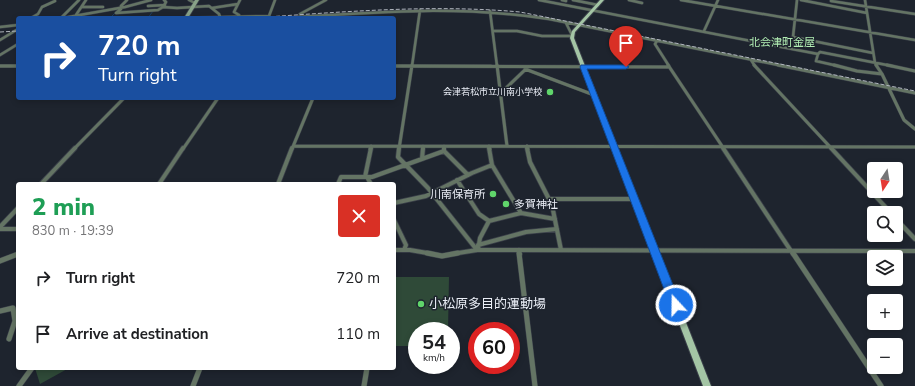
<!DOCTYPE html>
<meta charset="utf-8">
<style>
:root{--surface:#fff;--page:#f6f6f6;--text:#202124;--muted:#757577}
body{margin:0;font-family:"Nunito Sans","Noto Sans JP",sans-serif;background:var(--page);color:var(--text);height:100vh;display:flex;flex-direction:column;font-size:15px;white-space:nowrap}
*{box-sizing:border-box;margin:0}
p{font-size:13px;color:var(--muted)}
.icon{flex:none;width:22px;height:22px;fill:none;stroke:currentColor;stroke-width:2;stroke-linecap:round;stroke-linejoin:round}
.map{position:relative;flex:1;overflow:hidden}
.side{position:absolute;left:16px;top:182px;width:380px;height:188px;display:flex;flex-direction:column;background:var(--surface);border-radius:4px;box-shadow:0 2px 6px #0003}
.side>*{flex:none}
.top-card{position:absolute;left:16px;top:16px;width:380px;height:84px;border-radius:4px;box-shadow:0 2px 6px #0003;background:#1a4fa0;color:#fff;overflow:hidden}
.needle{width:26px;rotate:192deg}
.tools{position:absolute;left:867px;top:162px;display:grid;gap:8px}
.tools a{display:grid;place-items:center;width:36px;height:36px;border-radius:4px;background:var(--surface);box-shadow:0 2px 6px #0003;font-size:20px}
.speed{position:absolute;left:408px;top:322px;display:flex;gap:8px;font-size:20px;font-weight:700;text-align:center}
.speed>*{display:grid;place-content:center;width:52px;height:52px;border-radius:50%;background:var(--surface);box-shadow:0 2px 6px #0003;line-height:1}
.speed small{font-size:10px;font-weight:400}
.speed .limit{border:6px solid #d22;background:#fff;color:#111}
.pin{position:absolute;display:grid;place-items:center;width:34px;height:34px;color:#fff;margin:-41px -17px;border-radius:50% 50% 50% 0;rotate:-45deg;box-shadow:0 0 4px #0007}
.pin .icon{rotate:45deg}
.me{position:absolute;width:44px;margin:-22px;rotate:339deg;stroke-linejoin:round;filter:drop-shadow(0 0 3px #0008)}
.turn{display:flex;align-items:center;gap:14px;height:84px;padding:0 16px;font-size:18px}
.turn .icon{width:52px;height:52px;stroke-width:2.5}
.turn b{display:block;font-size:28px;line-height:34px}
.round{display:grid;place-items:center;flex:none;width:42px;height:42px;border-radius:4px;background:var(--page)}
.headline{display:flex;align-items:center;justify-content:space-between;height:68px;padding:0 16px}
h1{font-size:24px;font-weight:800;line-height:30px;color:#1e9e55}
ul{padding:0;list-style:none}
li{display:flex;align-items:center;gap:12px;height:56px;padding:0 16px}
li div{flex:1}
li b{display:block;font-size:15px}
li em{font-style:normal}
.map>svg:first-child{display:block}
.green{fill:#2f4a38}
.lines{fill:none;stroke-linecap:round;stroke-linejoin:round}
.stream{stroke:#1d3d5d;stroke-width:1}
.street-far3-casing{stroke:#3b404a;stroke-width:3.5}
.street-far2-casing{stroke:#3b404a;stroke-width:4}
.street-far1-casing{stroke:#3b404a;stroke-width:5.5}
.street-casing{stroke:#3b404a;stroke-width:6}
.secondary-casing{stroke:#3b404a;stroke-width:1.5}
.primary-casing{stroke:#3b404a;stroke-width:2}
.street-far3{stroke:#647464;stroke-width:2.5}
.street-far2{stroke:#647464;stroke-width:3}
.street-far1{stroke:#647464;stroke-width:4}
.street{stroke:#647464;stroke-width:5}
.secondary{fill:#88a288;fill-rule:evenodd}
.primary{fill:#a4c5a5;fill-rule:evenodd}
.rail{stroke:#aeb3bc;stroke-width:1;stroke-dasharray:4 2;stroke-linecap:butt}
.route{fill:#1a73e8;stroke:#114b97}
.poi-dot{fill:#60d56b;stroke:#1e242e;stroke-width:1.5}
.labels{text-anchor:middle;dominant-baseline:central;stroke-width:3;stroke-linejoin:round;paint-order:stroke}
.far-poi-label{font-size:9px;fill:#eaeef6;stroke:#1e242e;text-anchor:end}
.far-quarter-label{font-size:11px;fill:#b1edb3;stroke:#1e242e}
.poi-label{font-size:11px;fill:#eaeef6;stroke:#1e242e;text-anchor:end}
.near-poi-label{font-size:13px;fill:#eaeef6;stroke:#1e242e;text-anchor:start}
</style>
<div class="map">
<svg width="915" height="386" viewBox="0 0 915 386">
<rect width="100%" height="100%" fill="#1e242e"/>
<path class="green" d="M394,277h55l-1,54h-31v15h-23z
M35,368h34l-29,16z"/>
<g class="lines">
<path class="stream" d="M110,18l5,-5
M148,18l5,-7"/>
<defs>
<path id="street-far3" d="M127,0l-6,6v3l-5,4 42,-3 5,-3 3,-5 -2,-2
M189,0l6,3
M539,0l279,54 -2,7 22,5
M562,0l4,1
M573,0l25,5
M629,0l13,3
M681,0l234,40
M797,0l-4,37 80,16
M801,0l66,13
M865,0l10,63 2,3
M831,1l84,13
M148,6l17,-1
M82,7h21
M163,7l14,1 32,-2 10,8 1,3
M212,8l26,-4
M490,11l7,55
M300,14l26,-14
M76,15l10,-15
M31,18l7,-4 4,-7 13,-6
M61,18l18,-18
M63,18l62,-11 26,-7
M185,18l84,-2 6,-16
M238,18l1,-3 -5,-3 6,-12
M282,18c92,-6 175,-13 267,1l234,47
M566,23l6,12
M0,27l18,-2
M493,31h24l25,5h29
M704,31l14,-31
M0,40l18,-11
M657,41l-2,3 14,22
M794,49l1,-11
M818,54l2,-2 72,14
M0,55l18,-11
M751,60l4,6
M0,66h18
M394,66h97
M412,66l8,-56"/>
<path id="street-far2" d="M497,65l10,81
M668,65l56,84
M754,65l78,84
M778,65l137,28
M834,65l23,6 25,3 22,46 11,9
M876,65l6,9
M887,65l28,6
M0,66h18
M394,66l275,1
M525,69l69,26
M500,89h5l22,-21
M294,146l621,1
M444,146v3
M489,146l1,3
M527,146l1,3
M74,149l50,-51
M183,149l35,-51
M292,149l21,-51
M370,149l1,-3
M399,149l13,-84
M423,149v-3"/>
<path id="street-far1" d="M399,148l-1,9 30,31 49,62
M489,148l3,17 29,48
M527,148l3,14 22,43 9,45
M723,148l70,106
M831,148l60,65
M444,151l24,24
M422,159l1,-11
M365,177l6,-29
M367,177l4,7
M457,180l22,34 10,7
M41,184l34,-36
M159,184l24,-36
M278,184l14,-36
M338,184l3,-7h31l72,-26v-3
M550,199h85
M394,203l32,-7 46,-23 20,-8
M896,219l19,20
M394,220l12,25 -2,5
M0,227l18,-19
M0,229h18
M478,245l48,-13 31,-3
M394,250h16l23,4
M478,250l2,-12 9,-17 32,-8 34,6
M519,250l1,4
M452,254l25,-4 438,1"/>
<path id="street" d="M427,253l15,3 16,-3
M519,253l16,133
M793,253l88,133
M0,261l18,-7
M0,311l13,-3 2,13 -6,18
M19,386l13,-18
M193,386l7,-18
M364,386l3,-18"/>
<path id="secondary" d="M195,0h4l-11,18h-4z"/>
<path id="primary" d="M600,0h4l-29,32 -1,6 137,348h-8l-133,-348 2,-7z"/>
</defs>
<use href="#street-far3" class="street-far3-casing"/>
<use href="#street-far2" class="street-far2-casing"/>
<use href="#street-far1" class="street-far1-casing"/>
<use href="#street" class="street-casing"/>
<use href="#secondary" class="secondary-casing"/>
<use href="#primary" class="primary-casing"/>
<use href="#street-far3" class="street-far3"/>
<use href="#street-far2" class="street-far2"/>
<use href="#street-far1" class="street-far1"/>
<use href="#street" class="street"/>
<use href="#secondary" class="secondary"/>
<use href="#primary" class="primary"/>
<path class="rail" d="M252,18c89,-6 179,-14 268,-6l395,79
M0,32l18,-1"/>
</g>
<path class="route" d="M581,65h45l3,2 -3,2h-39l94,236 -1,3 -4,1 -4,-1 -2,-3 -90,-238z"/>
<g class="poi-dot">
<circle cx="550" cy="92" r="4"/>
<circle cx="493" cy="194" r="4"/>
<circle cx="506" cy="204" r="4"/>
<circle cx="421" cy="304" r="4"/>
</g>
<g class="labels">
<g class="far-poi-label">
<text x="542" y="92">会津若松市立川南小学校</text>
</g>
<g class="far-quarter-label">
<text x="782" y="42">北会津町金屋</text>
</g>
<g class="poi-label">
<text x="485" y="194">川南保育所</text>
<text x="514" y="204" text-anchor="start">多賀神社</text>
</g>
<g class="near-poi-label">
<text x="429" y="304">小松原多目的運動場</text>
</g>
</g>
</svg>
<div class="tools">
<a><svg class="needle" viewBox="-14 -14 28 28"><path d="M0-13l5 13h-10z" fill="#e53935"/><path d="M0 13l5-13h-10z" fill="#757577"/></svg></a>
<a><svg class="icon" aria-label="search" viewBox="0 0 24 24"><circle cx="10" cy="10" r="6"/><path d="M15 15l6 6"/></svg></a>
<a><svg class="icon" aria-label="layers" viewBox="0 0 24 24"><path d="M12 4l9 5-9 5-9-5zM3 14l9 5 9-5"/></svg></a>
<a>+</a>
<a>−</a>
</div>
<div class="speed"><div>54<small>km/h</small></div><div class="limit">60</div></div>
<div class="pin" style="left:626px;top:67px;background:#d93025"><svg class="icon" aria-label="arrive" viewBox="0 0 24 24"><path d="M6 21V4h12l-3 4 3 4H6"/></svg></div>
<svg class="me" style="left:676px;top:305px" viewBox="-20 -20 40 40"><circle r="17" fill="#1a73e8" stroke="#fff" stroke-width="3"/><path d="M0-11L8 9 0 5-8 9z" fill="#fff"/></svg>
<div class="top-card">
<div class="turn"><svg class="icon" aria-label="right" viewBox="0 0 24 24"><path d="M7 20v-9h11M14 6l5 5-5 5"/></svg><div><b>720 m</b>Turn right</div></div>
</div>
<section class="side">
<div class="headline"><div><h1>2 min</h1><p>830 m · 19:39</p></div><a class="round" style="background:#d93025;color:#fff"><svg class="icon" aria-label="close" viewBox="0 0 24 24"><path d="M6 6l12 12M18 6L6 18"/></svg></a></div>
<ul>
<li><svg class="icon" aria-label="right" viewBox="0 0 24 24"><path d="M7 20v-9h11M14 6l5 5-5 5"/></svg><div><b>Turn right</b></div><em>720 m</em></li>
<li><svg class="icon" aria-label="arrive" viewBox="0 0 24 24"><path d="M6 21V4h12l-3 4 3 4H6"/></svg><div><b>Arrive at destination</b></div><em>110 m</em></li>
</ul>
</section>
</div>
